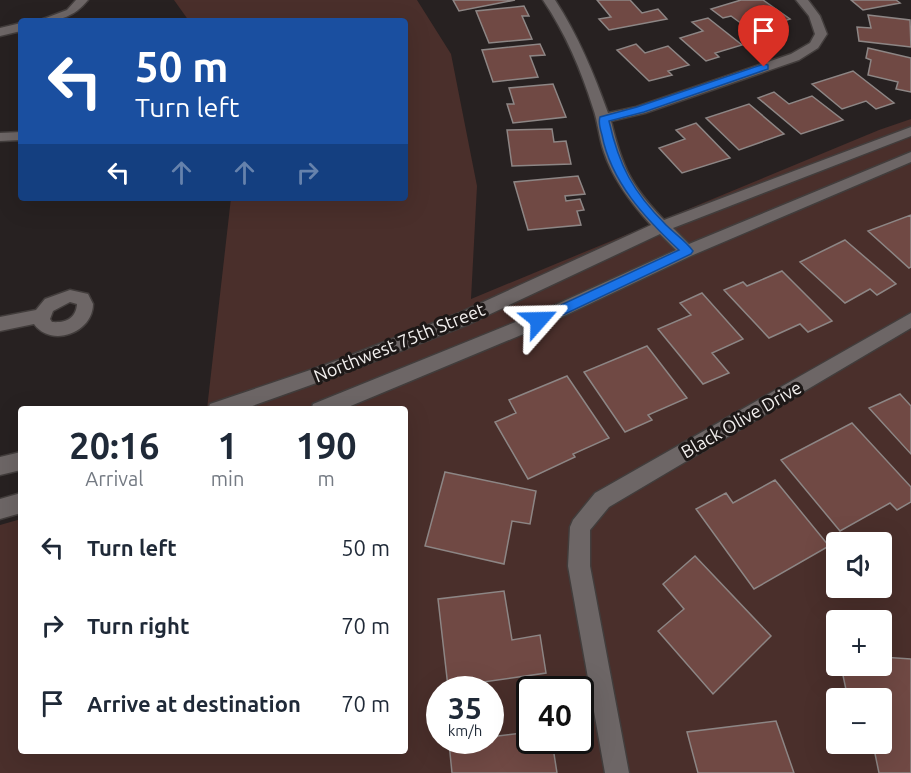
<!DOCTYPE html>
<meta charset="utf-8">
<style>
:root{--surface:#fff;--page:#f2f2f3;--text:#1f2937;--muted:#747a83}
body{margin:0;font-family:Ubuntu,sans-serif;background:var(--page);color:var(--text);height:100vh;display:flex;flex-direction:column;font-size:22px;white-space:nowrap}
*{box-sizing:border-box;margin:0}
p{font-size:20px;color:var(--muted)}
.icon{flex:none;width:33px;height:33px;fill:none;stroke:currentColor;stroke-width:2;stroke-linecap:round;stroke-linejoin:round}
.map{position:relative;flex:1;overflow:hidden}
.panel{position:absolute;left:18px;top:406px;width:390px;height:348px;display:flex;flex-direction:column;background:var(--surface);border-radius:6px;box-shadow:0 6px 24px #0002}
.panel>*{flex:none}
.guide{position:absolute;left:18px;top:18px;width:390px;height:183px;border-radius:6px;box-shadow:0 6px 24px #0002;background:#1a4fa0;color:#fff;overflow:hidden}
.controls{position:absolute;left:826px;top:532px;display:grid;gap:12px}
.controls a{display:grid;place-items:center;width:66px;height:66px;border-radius:6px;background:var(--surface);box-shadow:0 6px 24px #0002;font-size:30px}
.speed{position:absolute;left:426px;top:676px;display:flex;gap:12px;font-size:30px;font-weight:700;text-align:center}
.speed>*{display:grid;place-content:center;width:78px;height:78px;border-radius:50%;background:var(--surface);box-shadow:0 6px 24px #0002;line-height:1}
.speed small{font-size:15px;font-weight:400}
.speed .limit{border:3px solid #111;border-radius:9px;background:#fff;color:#111}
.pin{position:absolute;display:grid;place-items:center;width:51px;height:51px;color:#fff;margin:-62px -26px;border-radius:50% 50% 50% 0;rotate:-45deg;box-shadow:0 0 6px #0007}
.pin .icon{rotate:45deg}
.me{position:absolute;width:66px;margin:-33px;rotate:65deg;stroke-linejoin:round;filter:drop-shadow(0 0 4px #0008)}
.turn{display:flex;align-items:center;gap:21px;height:126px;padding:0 18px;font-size:27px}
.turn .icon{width:78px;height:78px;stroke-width:2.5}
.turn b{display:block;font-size:42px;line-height:51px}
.lanes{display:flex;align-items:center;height:57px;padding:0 18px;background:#0003;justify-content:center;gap:30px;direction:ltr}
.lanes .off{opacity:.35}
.eta{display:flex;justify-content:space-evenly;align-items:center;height:102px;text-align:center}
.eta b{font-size:36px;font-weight:600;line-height:42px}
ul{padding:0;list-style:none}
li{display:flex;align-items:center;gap:18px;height:78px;padding:0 18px}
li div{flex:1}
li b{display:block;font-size:22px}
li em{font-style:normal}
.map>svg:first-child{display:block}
.green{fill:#4a2f2b;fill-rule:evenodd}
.building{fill:#704944;stroke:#8d8685;stroke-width:1.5}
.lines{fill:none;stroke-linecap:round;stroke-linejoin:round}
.minor-casing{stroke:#423d3c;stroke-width:3}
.minor{fill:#6d6666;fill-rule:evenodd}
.route{fill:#1a73e8;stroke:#114b97;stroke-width:1.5}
.labels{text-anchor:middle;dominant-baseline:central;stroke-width:6;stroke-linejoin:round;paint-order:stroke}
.street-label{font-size:18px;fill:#f2efee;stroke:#1d1817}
</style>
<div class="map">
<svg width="911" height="773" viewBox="0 0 911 773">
<rect width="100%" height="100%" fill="#272121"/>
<path class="green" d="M174,0h243l34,54 26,132 -6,113 408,-169 32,-11v654h-911v-248l21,-6v233h384v-342l-198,-1 24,-211h174v-177h-216zM837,543h45v45h-45zM837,621h45v45h-45zM440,690h50v51h-50zM530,690h50v51h-50zM837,699h45v45h-45z"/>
<path class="building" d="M453,0h62l-56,11z
M597,0h33l12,13 16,-4 9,10 -58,11 -10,-11 12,-2z
M741,0h22l27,19 -12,4 4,4 -25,8 -26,-19 -8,2 -12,-9z
M851,0h45l4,3 -37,7z
M524,6l5,10h-7l10,23 -43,4 -13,-32z
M868,15l42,5 1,27 -52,-6 -2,-14 14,1z
M708,18l34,27 -27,8 4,4 -13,4 -26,-23 23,-7 -11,-9z
M540,44l5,11 -15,1 8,21 -45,5 -11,-32z
M636,44l9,9 23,-7 21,19 -21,6 4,4 -23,6 -32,-31z
M868,48l43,10v34l-15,-3 2,-7 -30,-7 3,-15 -5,-2z
M853,71l41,32 -18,6 -10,-8 -24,8 -30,-25z
M553,84l13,33 -53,6 -6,-19h7l-5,-16z
M774,92l15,12 23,-8 31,24 -42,14 -43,-36z
M749,104l35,30 -45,16 -33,-32z
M696,123l34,35 -48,15 -23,-25 26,-9 -9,-9z
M552,129l2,13 12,-1 5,23 -59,2 -5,-36z
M578,176l7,18 -20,2 1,5 14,-2 4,11 -7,1 4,14 -53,5 -14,-48z
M911,215v52l-2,1 -41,-37z
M845,240l51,44 -19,11 -7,-6 -25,14 -45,-41z
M782,271l50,50 -24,11 -8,-8 -31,14 -45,-48 19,-8 4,4z
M702,293l41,46 -31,14 17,20 -26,11 -45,-55 33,-14 -11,-12z
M647,346l40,52 -39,17 4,5 -27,12 -41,-60z
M567,376l42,62 -36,16 2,3 -47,22 -33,-57 21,-9 -7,-13z
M900,394l11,12v48l-42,-46z
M852,423l59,64v15l-14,8 -7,-7 -50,28 -59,-71z
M445,472l91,19 -6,33 -18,-3 -8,43 -79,-18z
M775,480l54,66 -75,43 -58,-80 30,-16 7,10z
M695,556l76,80 -58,58 -55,-63 26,-22 -21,-25z
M504,591l8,49 28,-5 6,38 -98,14 -10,-88z
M882,657l29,2v114h-32l-6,-29h-3h12v-45h-34l-7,-33h41z
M776,721l18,52h-96l-11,-41z
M530,732v9h22l5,32h-105l-3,-30 41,-2v-4z"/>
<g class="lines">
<defs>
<path id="minor" d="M76,0h12c-14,17 -28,21 -50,21l29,-11z
M543,0h12c23,35 39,74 53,113l28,-6 155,-53 19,-11 5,-9 -6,-18 -13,-16h12l12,16 7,18 -9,14 -19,12 -154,53 -34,8c11,46 20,65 53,99l247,-93v9l-238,92 16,16 222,-92v10l-218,93 -148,70 -204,85h-30l2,-6 220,-89 143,-65 -16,-16 -191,90 -133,52 -95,34h-33l2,-6 115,-39 132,-51 194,-89c-19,-21 -38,-45 -47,-73 -5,-14 -6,-30 -11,-44 -12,-38 -27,-74 -50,-108z
M21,23v8l-21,5v-8z
M21,132v8l-21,1v-8z
M70,290l18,4 5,10c0,29 -42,44 -59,20l-34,7v-14l36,-7 9,-11zM70,302l7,2c-1,15 -12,19 -25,18l-2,-3 3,-8z
M911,313v15l-302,179 -19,23v36l39,207h-24l-37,-207 2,-39 3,-7 22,-27z
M21,452v18l-21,5v-18z
M21,493v20l-21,6v-20z"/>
</defs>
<use href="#minor" class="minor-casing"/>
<use href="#minor" class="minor"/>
</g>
<path class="route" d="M764,64l4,1v4l-124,43 -35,9c10,45 24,71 57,104 9,9 20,16 27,26l-2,3 -147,70h-9l-2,-4 2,-3 144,-67c-34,-32 -68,-68 -77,-115 -2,-7 -4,-13 -2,-18l37,-10z"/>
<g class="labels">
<g class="street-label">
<text transform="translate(399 342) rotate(-22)">Northwest 75th Street</text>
<text transform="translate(741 419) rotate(-30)">Black Olive Drive</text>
</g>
</g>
</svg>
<div class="controls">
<a><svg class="icon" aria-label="sound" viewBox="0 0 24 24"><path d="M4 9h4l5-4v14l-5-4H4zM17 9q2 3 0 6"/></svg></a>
<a>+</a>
<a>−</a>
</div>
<div class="speed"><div>35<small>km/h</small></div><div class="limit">40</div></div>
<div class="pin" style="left:764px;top:67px;background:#d93025"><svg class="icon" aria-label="arrive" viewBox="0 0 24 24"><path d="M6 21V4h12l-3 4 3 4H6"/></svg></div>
<svg class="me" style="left:539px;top:320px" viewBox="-20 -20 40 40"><path d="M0-17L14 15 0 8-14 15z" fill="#1a73e8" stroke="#fff" stroke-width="4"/></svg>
<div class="guide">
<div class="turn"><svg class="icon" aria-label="left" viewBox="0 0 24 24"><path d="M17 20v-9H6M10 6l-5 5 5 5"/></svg><div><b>50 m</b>Turn left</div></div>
<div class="lanes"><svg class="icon" aria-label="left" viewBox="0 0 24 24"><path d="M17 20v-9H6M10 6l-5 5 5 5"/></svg><svg class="icon off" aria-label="ahead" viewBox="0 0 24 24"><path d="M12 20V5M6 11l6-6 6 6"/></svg><svg class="icon off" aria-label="ahead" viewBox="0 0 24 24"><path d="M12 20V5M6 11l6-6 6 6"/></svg><svg class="icon off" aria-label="right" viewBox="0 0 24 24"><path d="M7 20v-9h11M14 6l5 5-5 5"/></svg></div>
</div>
<section class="panel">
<div class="eta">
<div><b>20:16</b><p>Arrival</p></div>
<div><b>1</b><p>min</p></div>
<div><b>190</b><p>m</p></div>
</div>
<ul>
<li><svg class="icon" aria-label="left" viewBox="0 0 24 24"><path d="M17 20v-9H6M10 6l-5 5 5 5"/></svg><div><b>Turn left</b></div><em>50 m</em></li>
<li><svg class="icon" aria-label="right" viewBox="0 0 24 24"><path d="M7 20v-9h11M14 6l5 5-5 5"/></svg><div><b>Turn right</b></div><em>70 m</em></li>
<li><svg class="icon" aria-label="arrive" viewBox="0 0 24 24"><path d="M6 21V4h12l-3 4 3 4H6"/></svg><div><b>Arrive at destination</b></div><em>70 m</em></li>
</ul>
</section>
</div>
